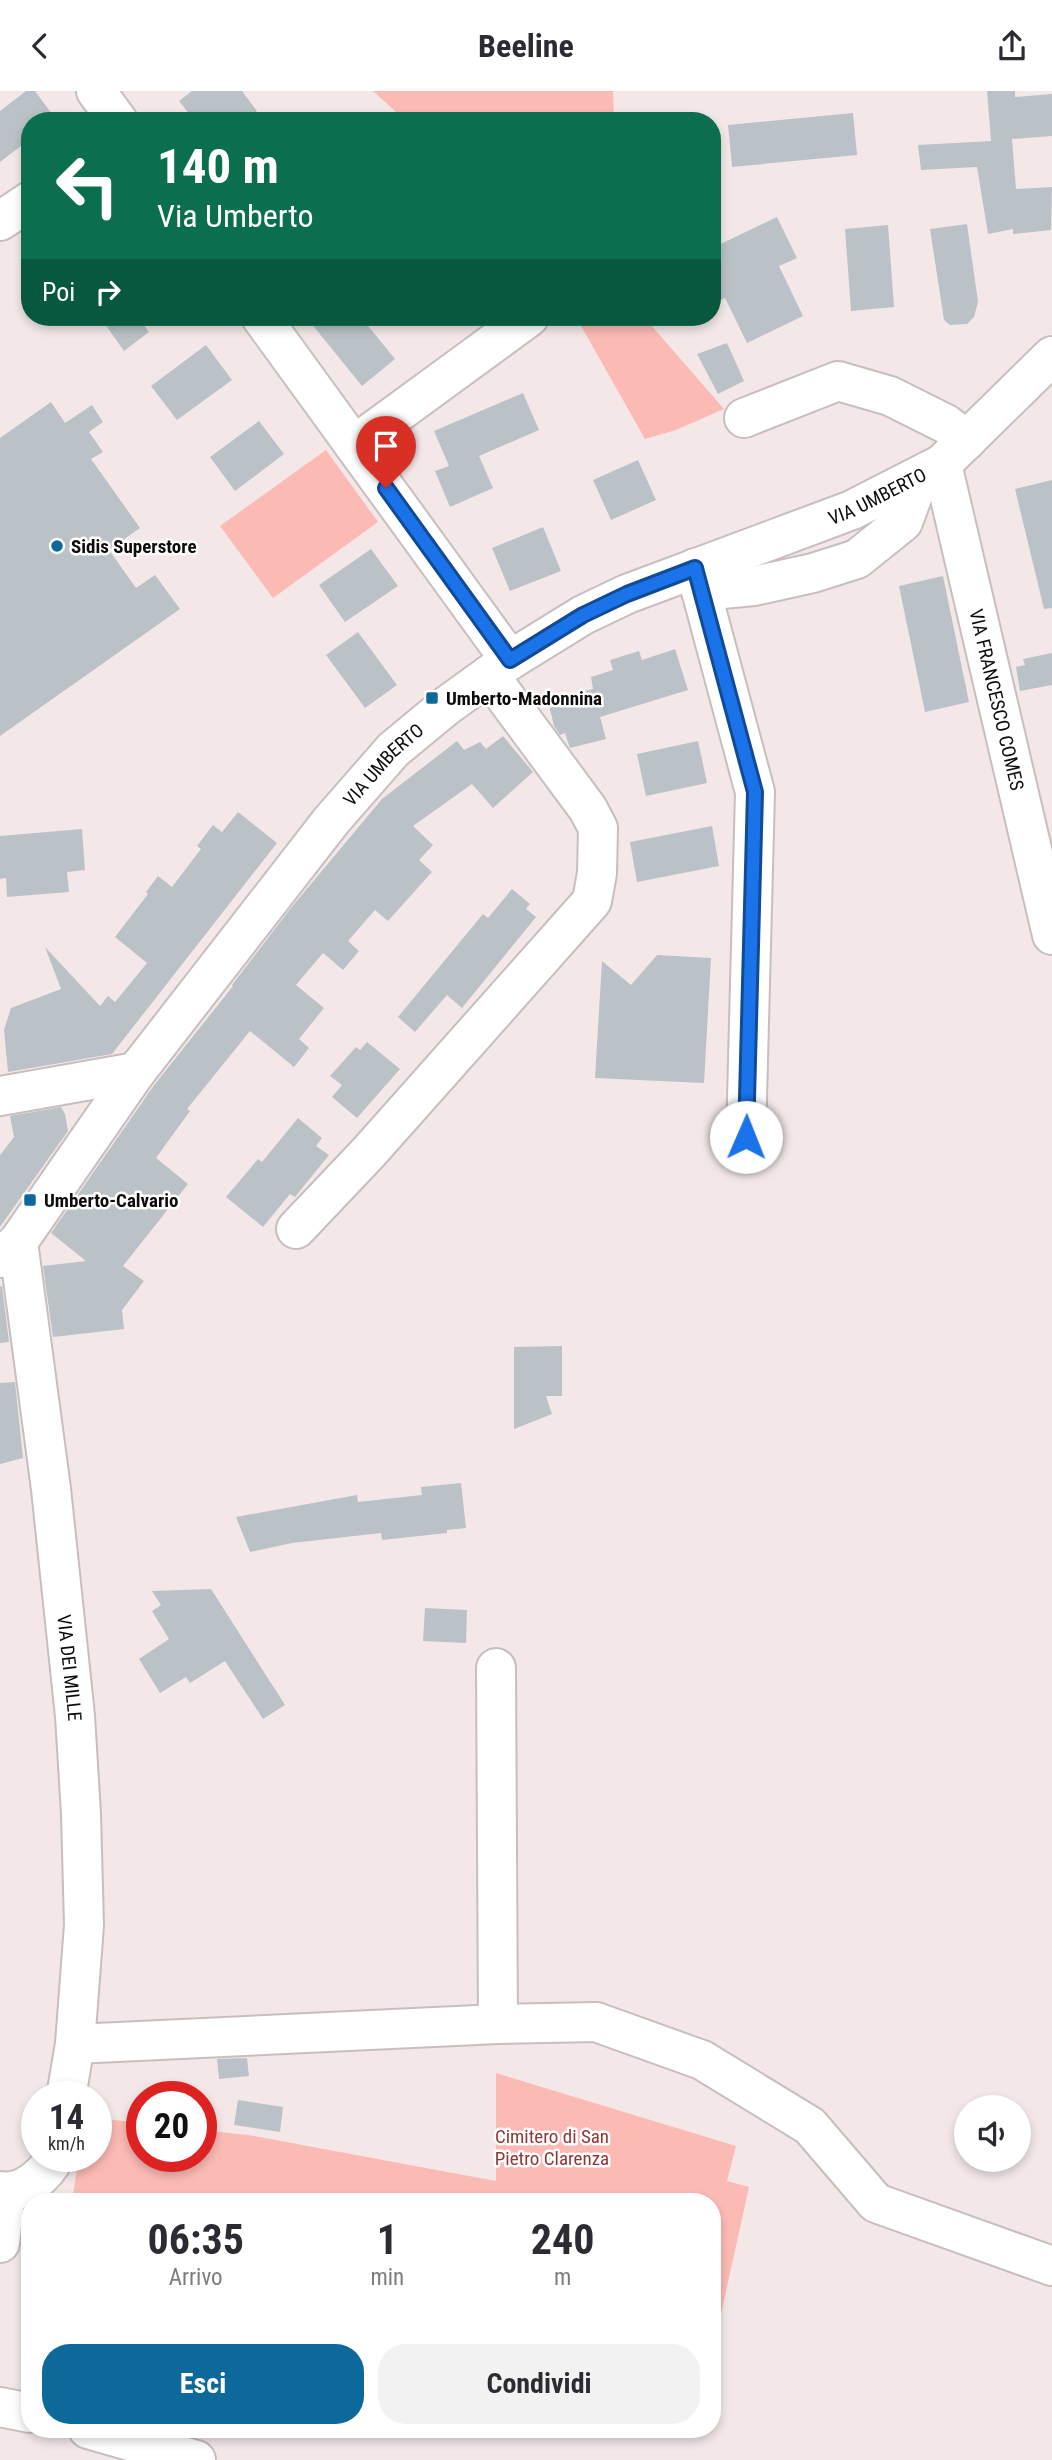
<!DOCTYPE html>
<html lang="it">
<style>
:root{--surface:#fff;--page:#f2f2f3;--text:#2b2b33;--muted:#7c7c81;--accent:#0d6999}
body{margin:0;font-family:"Roboto Condensed",sans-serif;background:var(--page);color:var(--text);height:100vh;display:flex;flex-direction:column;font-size:26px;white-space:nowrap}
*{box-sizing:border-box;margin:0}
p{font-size:23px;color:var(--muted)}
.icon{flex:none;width:38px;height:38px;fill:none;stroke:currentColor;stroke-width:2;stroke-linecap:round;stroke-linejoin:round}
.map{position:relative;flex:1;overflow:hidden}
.side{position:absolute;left:21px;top:2102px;width:700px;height:245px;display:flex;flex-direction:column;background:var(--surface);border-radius:28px;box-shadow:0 4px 10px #0003}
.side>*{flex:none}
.banner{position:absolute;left:21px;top:21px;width:700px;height:214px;border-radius:28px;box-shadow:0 4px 10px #0003;background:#0b6e4f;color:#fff;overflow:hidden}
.tools{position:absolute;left:954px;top:2004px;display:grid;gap:14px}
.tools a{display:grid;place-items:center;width:77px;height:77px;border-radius:50%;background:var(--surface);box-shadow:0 4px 10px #0003;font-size:35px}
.speed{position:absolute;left:21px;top:1990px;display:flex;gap:14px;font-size:35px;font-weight:700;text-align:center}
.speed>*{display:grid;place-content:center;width:91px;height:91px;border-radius:50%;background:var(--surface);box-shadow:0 4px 10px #0003;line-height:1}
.speed small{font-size:18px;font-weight:400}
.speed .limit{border:10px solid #d22;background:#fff;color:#111}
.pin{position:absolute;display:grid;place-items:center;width:60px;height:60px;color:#fff;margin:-72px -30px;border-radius:50% 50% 50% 0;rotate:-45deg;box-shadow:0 0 7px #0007}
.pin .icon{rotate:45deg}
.me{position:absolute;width:77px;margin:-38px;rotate:1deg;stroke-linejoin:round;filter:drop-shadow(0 0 5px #0008)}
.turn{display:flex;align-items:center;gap:24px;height:147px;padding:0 21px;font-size:32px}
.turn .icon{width:91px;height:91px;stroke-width:2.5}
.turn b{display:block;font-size:49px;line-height:60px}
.then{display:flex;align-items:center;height:66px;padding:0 21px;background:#0003;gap:14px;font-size:26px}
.eta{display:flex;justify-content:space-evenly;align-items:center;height:119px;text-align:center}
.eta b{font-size:42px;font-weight:700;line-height:49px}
.cta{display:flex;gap:14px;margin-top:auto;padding:14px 21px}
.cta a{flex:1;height:80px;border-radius:28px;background:var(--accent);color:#fff;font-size:28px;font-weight:700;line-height:80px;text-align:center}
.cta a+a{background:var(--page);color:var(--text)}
header{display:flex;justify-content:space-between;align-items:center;height:91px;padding:0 21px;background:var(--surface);font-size:32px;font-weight:700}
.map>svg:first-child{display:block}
.green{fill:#fcbab5}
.building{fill:#bac2c7}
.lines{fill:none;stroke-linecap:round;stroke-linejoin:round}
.minor-casing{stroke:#c8bebd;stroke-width:42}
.major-casing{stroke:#c8bebd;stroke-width:42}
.minor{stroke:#fff;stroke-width:38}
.major{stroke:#fff;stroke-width:38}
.route-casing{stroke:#114b97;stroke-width:18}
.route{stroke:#1a73e8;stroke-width:12}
.poi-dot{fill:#0d6999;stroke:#fff;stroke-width:2.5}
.labels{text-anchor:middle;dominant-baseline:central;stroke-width:5;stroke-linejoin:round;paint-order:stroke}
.street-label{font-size:19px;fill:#0e0b0a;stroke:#fff}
.poi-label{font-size:19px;font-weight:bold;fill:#0e0b0a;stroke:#fff;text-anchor:start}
.park-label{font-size:19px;fill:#8f3634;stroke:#fff}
</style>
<header><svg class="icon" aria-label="back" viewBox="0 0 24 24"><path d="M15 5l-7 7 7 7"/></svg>Beeline<svg class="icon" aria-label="share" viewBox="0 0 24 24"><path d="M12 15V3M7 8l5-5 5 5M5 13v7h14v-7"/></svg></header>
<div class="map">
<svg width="1052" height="2369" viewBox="0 0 1052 2369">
<rect width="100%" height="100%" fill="#f3e8e7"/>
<path class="green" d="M373,0h240l1,30h-208z
M576,226h68l80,92 -48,21 -31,9z
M326,359l52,72 -105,76 -53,-72z
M496,1982l240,73 -9,35 22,6 -37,168v-154h-640l7,-45h17v-38l46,5v33h59v-26l47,5 248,46z
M417,2338h52l-2,9z"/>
<path class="building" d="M26,0h9l22,30h-27v18l-30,23v-51z
M192,0h50l15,20 -13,10h-49l-16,-20z
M987,0h28v6l37,-3v42l-40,3 4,50 36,-2 -1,43 -38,4v-5l-25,5 -11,-67 -56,3 -3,-25 73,-4z
M853,22l4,42 -125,12 -4,-42z
M777,126l20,41 -18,8 24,50 -56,27 -22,-45 -13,6v-56z
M967,133l11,78 -4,15 -7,7 -17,1 -6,-5 -14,-91z
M888,134l6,82 -43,4 -6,-82z
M100,226h38l11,15 -25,19z
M306,226h55l34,42 -33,27z
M727,252l17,38 -26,13 -21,-40z
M206,254l26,35 -55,40 -26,-34z
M523,302l16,37 -60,26 14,32 -43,19 -15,-36 14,-5 -15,-35z
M51,311l14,21 27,-18 11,17 -14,10 14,20 -12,7 49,69 -31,22 27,38 19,-13 25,34 -180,127v-298z
M259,330l25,33 -49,37 -25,-34z
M638,369l18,40 -45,20 -18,-40z
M1052,389v128l-8,1 -29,-120z
M543,436l18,44 -51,20 -18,-43z
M371,458l27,37 -53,36 -26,-37z
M943,485l26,126 -44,10 -26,-126z
M358,541l39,53 -32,23 -39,-53z
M675,558l13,41 -88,27 6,22 -36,9 -5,-15 -5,2 -6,-9 -5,-21 18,-4 -1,-5 27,-7 -2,-12 22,-7 -3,-10 29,-9 3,9z
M1052,562v32l-32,6 -4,-24 9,-2 -2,-6z
M503,645l30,36 -40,36 -21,-24 -59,42 20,19 -14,15 13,12 -44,49 -13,-11 -27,31 11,10 -16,19 -20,-17 -27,32 28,23 -25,31 10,9 -15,19 -44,-36 -63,78 3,2 -34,47 32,26 -65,82 21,15 -22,29 2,19 -71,8 -10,-71 43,-5 -35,-28 104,-149 78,-98 -1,-1 58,-76 92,-110 75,-58 7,9 16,-8 6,7z
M698,650l9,42 -61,13 -9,-42z
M238,721l39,31 -165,211 -104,18 -4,-42 7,-22 50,-19 -16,-42 55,59 8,-10 7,6 32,-39 -32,-26 33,-43 -2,-2 12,-16 14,11 29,-38 -4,-3 16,-21 9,7z
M712,735l7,40 -82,16 -7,-40z
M82,738l3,41 -18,2 2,20 -62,5 -1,-19 -6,1v-43z
M512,798l18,15 -4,5 10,8 -74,91 -15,-13 -32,37 -17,-15 85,-103 5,4z
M657,864l54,3 -7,125 -109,-5 7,-117 29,24z
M367,951l33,27 -43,49 -25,-21 10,-12 -12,-9 26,-29 4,3z
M61,1016l4,7 3,17 -68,96v-72l14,-18 -4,-21z
M298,1027l24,20 -6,8 13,9 -34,42 -5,-3 -27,33 -37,-30 32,-38 4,3z
M2,1195l7,56 -9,1v-56z
M562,1255v50h-16l6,18 -38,15v-82z
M15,1291l8,76 -23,6v-81z
M461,1392l5,45 -19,2v3l-65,7 -1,-7 -89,10 -42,9 -14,-35 121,-22 1,7 64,-7 -1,-8z
M211,1498l74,116 -22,14 -38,-58 -35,22 -4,-6 -26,16 -21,-34 30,-20 -17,-28 9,-6 -9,-14z
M425,1517l42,2 -1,33 -43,-2z
M247,1967l2,18 -30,3 -2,-20z
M238,2009l45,7 -3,25 -46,-7z"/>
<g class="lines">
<defs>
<g id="minor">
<path d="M96,0l22,30"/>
<path d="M0,130l30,-20"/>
<path d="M261,226l249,343"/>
<path d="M744,327l94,-37 52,15 56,28 21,16"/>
<path d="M354,354l175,-128"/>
<path id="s1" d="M942,373l110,471"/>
<path d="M695,477l60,224 -9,345"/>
<path d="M701,500l53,-5 59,-13 44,-14 46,-37 17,-46"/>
<path d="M0,1005l136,-24"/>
<path d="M296,1138l73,-77 223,-251 5,-28 1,-45 -10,-19 -99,-134"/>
<path d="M496,1577l2,356"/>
<path d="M75,1953l423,-20 98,-2 106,38 108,66 66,77 176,63"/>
<path d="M0,2152l6,-51"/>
<path d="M0,2316l30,6"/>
<path d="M88,2338l108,31"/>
</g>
<g id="major">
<path id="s2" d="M18,1151l33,247 24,227 6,98 3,111 -9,119 -9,53"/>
<path id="s3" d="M0,1167l18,-16 118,-170 195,-251 62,-71 52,-43 65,-47 73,-45 44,-21 225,-84 90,-46 110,-108"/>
<path d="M0,2100c23,4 46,-16 55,-35"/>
</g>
</defs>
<use href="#minor" class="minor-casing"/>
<use href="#major" class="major-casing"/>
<use href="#minor" class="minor"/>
<use href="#major" class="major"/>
</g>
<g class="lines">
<defs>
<path id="route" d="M386,397l124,172 73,-45 44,-21 68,-26 60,224 -9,345"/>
</defs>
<use href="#route" class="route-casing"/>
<use href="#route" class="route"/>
</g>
<g class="poi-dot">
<circle cx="57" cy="455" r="7"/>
<rect x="425" y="600" width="14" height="14" rx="3.5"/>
<rect x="23" y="1102" width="14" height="14" rx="3.5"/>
</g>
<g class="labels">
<g class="street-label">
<text stroke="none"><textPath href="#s3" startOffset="1194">VIA UMBERTO</textPath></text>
<text stroke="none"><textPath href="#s1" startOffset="242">VIA FRANCESCO COMES</textPath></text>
<text stroke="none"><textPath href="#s3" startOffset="626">VIA UMBERTO</textPath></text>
<text stroke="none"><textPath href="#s2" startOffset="429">VIA DEI MILLE</textPath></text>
</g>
<g class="poi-label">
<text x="71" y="455">Sidis Superstore</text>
<text x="446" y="607">Umberto-Madonnina</text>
<text x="44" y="1109">Umberto-Calvario</text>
</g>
<g class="park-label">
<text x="552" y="2045">Cimitero di San<tspan x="552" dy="22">Pietro Clarenza</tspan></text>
</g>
</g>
</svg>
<div class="tools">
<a><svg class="icon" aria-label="sound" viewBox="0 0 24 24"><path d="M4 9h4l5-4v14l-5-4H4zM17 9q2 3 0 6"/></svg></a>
</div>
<div class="speed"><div>14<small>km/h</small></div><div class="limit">20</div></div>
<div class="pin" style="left:386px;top:397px;background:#d93025"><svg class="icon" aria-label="arrive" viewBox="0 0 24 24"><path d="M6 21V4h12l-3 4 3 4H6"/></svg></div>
<svg class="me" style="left:746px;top:1046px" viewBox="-20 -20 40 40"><circle r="19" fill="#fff"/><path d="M0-13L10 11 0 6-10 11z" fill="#1a73e8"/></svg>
<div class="banner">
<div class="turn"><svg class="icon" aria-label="left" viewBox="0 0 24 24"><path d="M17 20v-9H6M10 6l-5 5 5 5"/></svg><div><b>140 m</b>Via Umberto</div></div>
<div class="then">Poi<svg class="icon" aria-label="right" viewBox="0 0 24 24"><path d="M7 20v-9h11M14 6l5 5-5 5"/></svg></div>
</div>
<section class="side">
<div class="eta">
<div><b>06:35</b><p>Arrivo</p></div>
<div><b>1</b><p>min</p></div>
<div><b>240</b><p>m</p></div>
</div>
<div class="cta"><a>Esci</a><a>Condividi</a></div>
</section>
</div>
